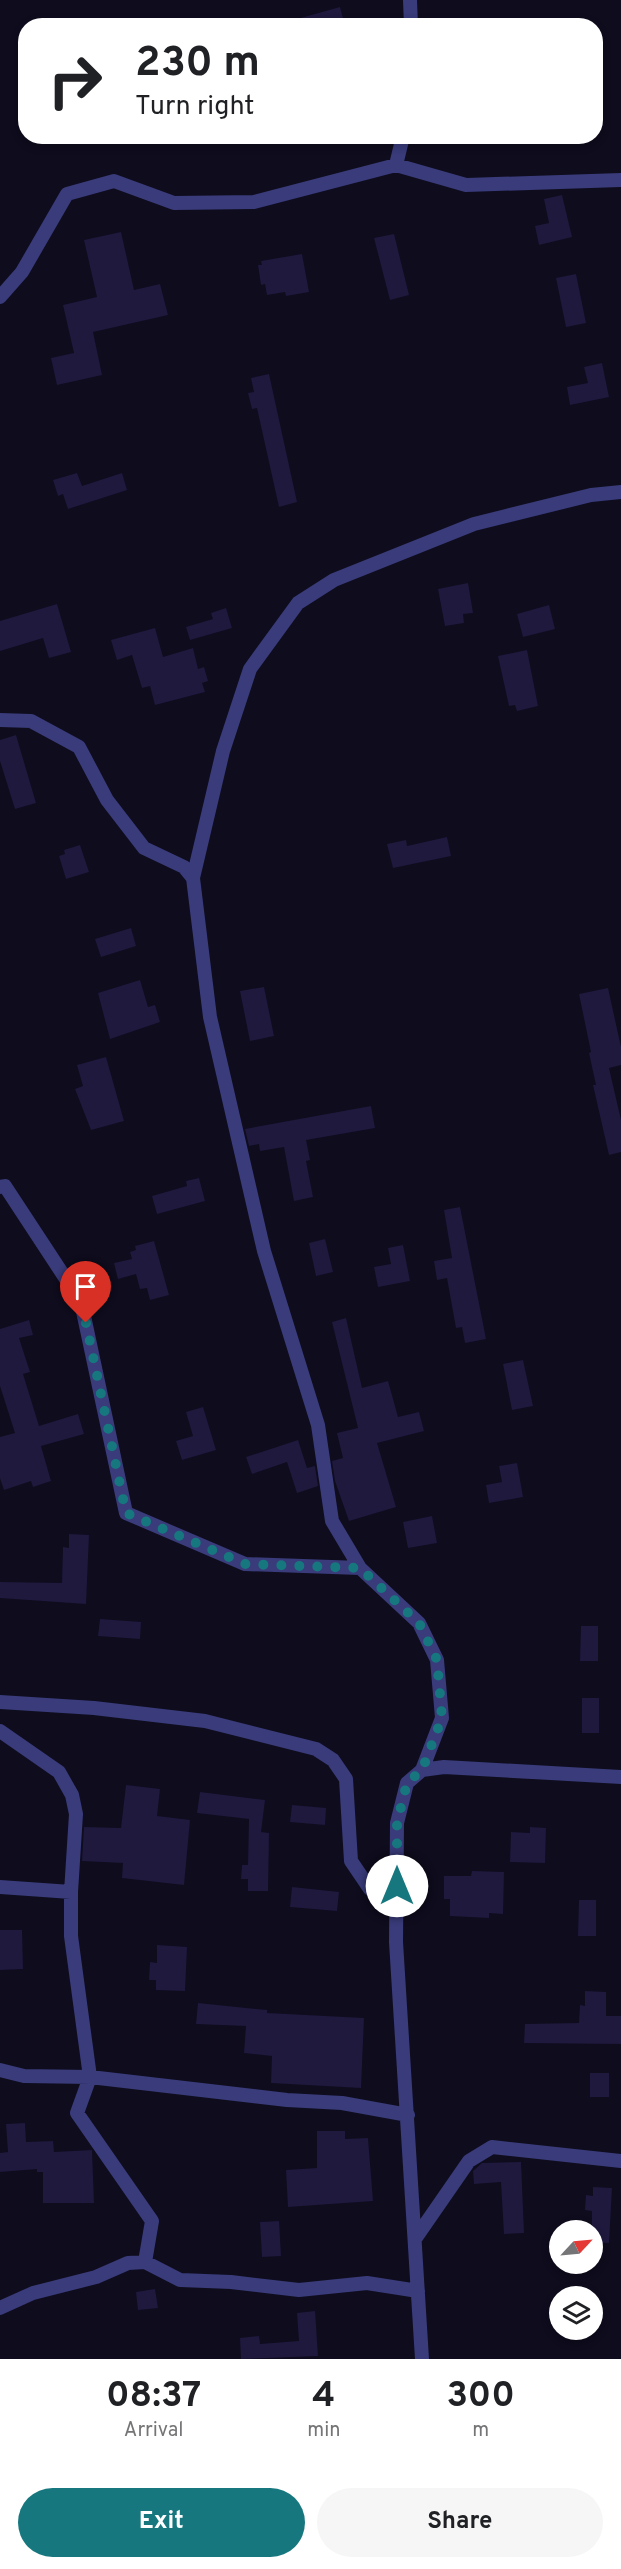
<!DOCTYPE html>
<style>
:root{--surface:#fff;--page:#f6f6f6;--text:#202124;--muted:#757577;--accent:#16787e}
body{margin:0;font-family:Overpass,sans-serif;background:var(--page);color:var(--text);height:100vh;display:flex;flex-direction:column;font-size:22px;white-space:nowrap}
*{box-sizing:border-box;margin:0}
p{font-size:20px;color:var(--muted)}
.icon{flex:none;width:33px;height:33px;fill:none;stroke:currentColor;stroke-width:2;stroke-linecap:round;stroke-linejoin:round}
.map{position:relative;height:2359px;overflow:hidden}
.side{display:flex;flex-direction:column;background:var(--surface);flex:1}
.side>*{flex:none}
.banner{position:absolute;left:18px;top:18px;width:585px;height:126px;border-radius:24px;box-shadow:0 3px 9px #0003;background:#fff;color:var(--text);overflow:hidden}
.needle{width:39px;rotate:64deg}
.controls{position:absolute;left:549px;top:2220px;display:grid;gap:12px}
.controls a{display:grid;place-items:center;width:54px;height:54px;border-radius:50%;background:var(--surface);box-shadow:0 3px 9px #0003;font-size:30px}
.pin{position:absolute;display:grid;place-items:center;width:51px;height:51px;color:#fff;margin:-62px -26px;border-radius:50% 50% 50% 0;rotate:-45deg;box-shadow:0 0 6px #0007}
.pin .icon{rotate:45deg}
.me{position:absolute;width:66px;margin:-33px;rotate:0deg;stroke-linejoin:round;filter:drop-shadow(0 0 4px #0008)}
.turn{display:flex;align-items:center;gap:21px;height:126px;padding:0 18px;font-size:27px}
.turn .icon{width:78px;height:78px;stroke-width:2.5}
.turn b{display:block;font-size:42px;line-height:51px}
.eta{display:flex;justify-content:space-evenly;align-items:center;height:102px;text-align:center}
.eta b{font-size:36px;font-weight:700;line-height:42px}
.action{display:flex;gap:12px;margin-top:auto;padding:12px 18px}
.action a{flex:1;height:69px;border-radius:36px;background:var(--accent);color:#fff;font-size:24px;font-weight:700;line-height:69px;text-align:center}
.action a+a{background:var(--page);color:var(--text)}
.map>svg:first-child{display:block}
.building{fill:#1e193d}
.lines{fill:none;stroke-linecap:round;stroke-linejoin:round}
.street{stroke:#393b7a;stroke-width:14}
.route{stroke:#16787e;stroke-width:10;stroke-dasharray:0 18}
</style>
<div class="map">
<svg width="621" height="2359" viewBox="0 0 621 2359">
<rect width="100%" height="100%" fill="#0e0c1d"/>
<path class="building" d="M340,7l5,19h-55v-5z
M562,195l10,42 -33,8 -4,-19 14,-3 -5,-24z
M121,232l13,58 26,-6 8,31 -75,17 9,43 -45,10 -6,-27 23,-5 -11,-48 34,-8 -13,-57z
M394,234l15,61 -19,5 -16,-62z
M302,254l7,38 -23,4 -1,-4 -18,3 -2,-11 -4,1 -3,-20h4l-1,-4z
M576,274l10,49 -20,4 -10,-49z
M602,363l7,34 -39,8 -3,-18 21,-4 -4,-16z
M269,374l28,128 -18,5 -22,-99 -5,1 -4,-16 6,-1 -3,-14z
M77,473l5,13 40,-13 5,17 -59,19 -5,-15 -5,2 -5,-16z
M468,583l5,30 -10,1 1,9 -19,3 -7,-37z
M57,604l14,48 -22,6 -6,-20 -43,13v-30z
M549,605l6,24 -32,8 -6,-23z
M226,608l6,20 -42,12 -4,-13 27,-8 -2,-6z
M155,628l8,29 30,-9 5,21 6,-2 4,14 -6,2 3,9 -50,13 -5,-19 -8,2 -10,-33 -15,5 -6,-20z
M527,650l11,56 -21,5 -2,-6 -6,1 -11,-50z
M16,735l20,68 -21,6 -15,-48v-21z
M447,837l4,19 -58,12 -6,-24 19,-4 1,6z
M80,845l9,27 -23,7 -7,-23 6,-2 -1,-4z
M131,928l5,18 -35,11 -6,-18z
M140,980l8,27 7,-2 5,17 -50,17 -12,-46z
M264,987l10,49 -24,5 -10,-50z
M608,988l13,59v18l-12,3 12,52v32l-12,3 -16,-70h3l-7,-32 2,-1 -12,-58z
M106,1057l18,64 -33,9 -16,-41 8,-3 -6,-21z
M371,1106l4,22 -69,12 4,20 -4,1 7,36 -19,4 -10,-54 -24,4 -1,-7 -10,2 -4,-17z
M199,1178l6,23 -48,13 -5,-18 35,-10 -1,-5z
M460,1207l26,132 -21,4 -3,-16 -6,1 -9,-50 -10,2 -3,-19 18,-3 -8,-48z
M325,1239l8,33 -17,4 -7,-33z
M154,1241l15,54 -19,5 -3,-12 -7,1 -4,-15 -18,5 -4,-16 18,-4 -2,-7 6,-2 -1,-4z
M403,1245l7,36 -32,6 -4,-20 17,-3 -3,-16z
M346,1318l16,70 26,-7 10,36 21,-5 5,19 -47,12 19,64 -47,14 -14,-40 -3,-20 11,-3 -6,-25 21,-5 -26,-106z
M29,1320l4,15 -14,3 11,34 -7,2 16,52 39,-12 6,20 -43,12 10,35 -18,6 -2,-6 -27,9 -4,-12v-41l15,-4 -15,-47v-57z
M523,1360l10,46 -21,4 -9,-46z
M203,1407l13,43 -34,10 -6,-19 17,-5 -7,-24z
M298,1440l9,28 8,-2 3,20 -21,7 -10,-31 -35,12 -6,-17z
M517,1463l6,34 -34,6 -3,-18 16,-3 -3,-16z
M432,1516l5,27 -29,5 -5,-26z
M69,1534l20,1 -3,69 -86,-6v-16l62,1 1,-36 6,1z
M100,1619l41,3 -1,17 -42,-3z
M581,1626h17v35h-18z
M582,1698h17v35h-17z
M126,1785l34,4 -3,27 33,4 -6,65 -62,-7 1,-15 -41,-2 2,-34 37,1z
M200,1792l65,8 -4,32 8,1 -1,58h-20v-12h-7l1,-14h6l1,-46 -52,-6z
M292,1805l34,3 -1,17 -35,-3z
M530,1827l16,1 -1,35 -35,-1 1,-30 19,1z
M472,1871l32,1 -1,42 -14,-1v5l-39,-2v-17h-6v-23h27z
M292,1887l47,5 -2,19 -47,-4z
M579,1900h17v36h-18z
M0,1930h22l1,39 -23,1z
M157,1945l30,2 -2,44 -29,-1v-10h-7l1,-18 7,1z
M585,1991l21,1v24h15v28l-97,-1 1,-19 54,-1 1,-18 5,1z
M198,2003l69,7v3l97,5 -3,70 -90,-5 1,-27 -28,-3 2,-27 -50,-2z
M590,2073h19v24h-19z
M25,2123l1,19 27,-1 1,11 38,-2 2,53h-51v-31h-6v-3l-37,3v-19l8,-1 -2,-28z
M317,2131h28v8l23,-1 5,63 -85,6 -2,-37 31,-2z
M521,2162l3,71 -20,1 -3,-52 -27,2 -1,-13 9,-8z
M593,2187l19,1 -3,55 -17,-1v-31l-7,-1 1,-15 7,1z
M279,2221l2,35 -19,1 -2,-35z
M155,2289l3,19 -20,2 -2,-18z
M315,2311l3,45 -77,3 -1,-21 19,-2 1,8 39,-3 -2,-28z"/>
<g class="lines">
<path class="street" d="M410,0l1,26
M396,165l7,-29
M0,297l22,-25 45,-78 47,-13 60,22 80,-1 142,-37 70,20 155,-5
M0,720l31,1 48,26 28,53 37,48 40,19 9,11
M0,1187l5,-1 76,116 45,211 119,51 115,4
M0,1702l94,6 111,13 111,28 17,11 13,19 5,82 19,28 27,17
M0,1731l59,41 13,23 4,19 -5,78v44l19,141 -13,36 75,108 -7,41
M422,1770l20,-52 -5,-58 -18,-37 -59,-55 -28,-47 -14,-96 -54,-174 -54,-234 -17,-139 30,-127 27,-82 48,-66 36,-23 140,-56 117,-29 30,-3
M0,1887l71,5
M0,2070l24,6 66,1 197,23 55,3 66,12
M415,2239l54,-78 23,-14 129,14
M0,2308l33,-15 63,-16 32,-14 17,-1 35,18 51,2 68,8 68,-7 51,8
M422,2359l-26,-417 1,-119 10,-40 15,-13 22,-3 177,10"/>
</g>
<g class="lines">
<path class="route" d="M86,1323l40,190 119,51 115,4 59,55 18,37 5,58 -20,52 -15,13 -10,40v63"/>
</g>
</svg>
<div class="controls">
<a><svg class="needle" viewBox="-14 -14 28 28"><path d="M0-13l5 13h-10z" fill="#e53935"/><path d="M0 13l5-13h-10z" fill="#757577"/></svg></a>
<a><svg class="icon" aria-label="layers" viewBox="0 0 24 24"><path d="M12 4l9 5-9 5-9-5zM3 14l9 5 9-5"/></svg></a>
</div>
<div class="pin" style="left:86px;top:1323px;background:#d93025"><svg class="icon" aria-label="arrive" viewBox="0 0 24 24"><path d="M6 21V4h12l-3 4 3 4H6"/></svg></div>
<svg class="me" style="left:397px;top:1886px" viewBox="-20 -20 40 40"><circle r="19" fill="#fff"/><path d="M0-13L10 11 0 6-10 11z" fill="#16787e"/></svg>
<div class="banner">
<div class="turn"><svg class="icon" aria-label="right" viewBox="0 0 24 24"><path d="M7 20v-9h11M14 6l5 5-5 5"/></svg><div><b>230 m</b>Turn right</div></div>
</div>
</div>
<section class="side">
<div class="eta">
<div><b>08:37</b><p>Arrival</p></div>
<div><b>4</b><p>min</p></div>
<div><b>300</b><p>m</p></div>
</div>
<div class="action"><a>Exit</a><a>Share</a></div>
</section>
